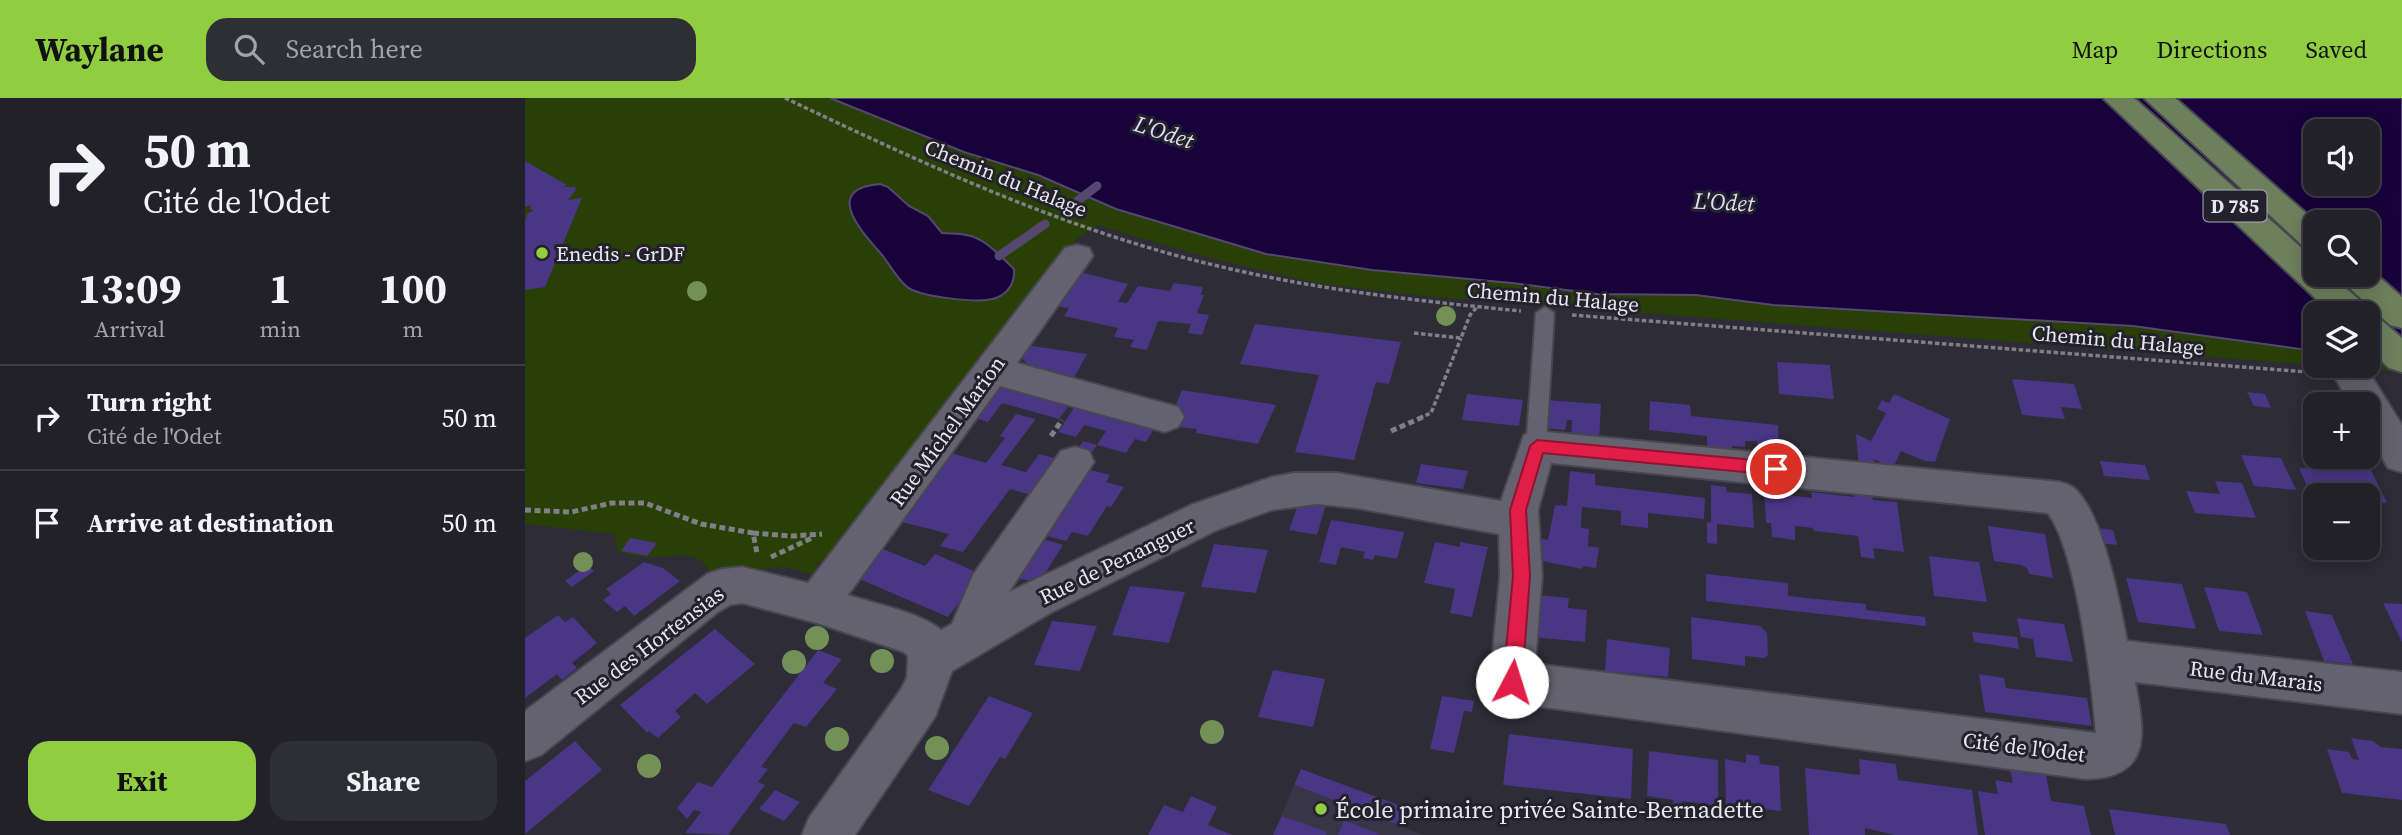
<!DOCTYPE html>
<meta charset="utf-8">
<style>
:root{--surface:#222129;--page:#2e2e35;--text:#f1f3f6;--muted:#a2a3a8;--line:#3f3e46;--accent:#90cd40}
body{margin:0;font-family:"Source Serif 4",serif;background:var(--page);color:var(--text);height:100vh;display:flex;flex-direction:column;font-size:26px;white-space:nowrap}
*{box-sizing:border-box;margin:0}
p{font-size:23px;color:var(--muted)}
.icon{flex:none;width:38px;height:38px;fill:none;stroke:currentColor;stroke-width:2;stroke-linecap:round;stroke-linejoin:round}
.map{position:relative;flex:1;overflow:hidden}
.drawer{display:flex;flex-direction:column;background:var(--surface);width:525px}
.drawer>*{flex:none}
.banner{background:#222129;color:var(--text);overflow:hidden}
.controls{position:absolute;left:1778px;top:21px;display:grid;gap:14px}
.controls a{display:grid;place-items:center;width:77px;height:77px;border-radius:14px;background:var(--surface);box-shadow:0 4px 18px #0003,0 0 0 2px var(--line);font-size:35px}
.pin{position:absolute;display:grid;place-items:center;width:60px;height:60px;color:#fff;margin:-30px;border:4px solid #fff;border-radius:50%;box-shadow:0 2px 7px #0007}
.me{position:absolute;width:77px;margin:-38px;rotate:5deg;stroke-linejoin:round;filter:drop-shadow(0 0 5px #0008)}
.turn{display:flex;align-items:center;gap:24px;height:147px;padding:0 28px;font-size:32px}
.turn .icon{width:91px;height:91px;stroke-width:2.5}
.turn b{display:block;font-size:49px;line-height:60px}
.eta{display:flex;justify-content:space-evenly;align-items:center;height:119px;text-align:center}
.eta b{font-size:42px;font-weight:700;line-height:49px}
.action{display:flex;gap:14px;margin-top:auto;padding:14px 28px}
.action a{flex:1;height:80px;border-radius:21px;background:var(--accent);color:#111;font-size:28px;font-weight:700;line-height:80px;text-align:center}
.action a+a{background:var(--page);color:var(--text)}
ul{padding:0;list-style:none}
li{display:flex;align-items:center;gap:21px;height:105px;padding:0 28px;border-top:2px solid var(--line)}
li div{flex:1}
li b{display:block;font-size:26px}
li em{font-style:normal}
header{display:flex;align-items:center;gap:42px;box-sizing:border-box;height:98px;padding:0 35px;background:var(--accent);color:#111}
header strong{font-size:33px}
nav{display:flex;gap:38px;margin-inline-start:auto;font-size:24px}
.search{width:490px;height:63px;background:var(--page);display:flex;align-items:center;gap:18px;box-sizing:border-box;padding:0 24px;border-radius:21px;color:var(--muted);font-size:26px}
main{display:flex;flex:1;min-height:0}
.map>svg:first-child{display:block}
.built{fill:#373546}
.green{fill:#284005}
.water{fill:#17023b;stroke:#564771;stroke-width:2;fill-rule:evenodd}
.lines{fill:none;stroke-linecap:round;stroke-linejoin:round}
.stream{stroke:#564771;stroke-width:9}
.building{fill:#493684}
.service-casing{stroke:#484750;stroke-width:4}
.minor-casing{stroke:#484750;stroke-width:4}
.primary-casing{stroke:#484750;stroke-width:4}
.path-far1{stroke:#807f88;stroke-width:3.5;stroke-dasharray:4.5 2.5;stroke-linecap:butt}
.path{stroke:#807f88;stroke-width:5;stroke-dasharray:6 3.5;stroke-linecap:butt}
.service{fill:#63626e;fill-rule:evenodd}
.minor{fill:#63626e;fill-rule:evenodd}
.primary{fill:#6d805d;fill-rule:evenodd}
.tree{fill:#739056}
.route{fill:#e11d48;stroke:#92132f;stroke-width:2}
.poi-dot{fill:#90cd40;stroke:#23222c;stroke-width:2.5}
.labels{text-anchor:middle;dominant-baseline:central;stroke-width:6;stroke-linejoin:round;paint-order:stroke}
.shield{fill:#23222c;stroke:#adacb4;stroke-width:2}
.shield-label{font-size:19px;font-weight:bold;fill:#e8e7ee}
.street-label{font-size:21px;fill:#e8e7ee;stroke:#23222c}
.poi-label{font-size:21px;fill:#e8e7ee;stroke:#23222c;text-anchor:start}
.water-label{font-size:23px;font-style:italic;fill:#dfddf3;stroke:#23222c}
.near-poi-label{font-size:24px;fill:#e8e7ee;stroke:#23222c;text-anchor:start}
</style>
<header>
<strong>Waylane</strong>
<div class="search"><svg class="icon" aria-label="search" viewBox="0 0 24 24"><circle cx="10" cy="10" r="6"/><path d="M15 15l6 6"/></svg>Search here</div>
<nav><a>Map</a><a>Directions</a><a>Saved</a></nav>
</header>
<main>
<section class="drawer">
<div class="banner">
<div class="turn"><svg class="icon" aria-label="right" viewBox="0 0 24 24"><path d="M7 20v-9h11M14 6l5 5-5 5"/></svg><div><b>50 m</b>Cité de l'Odet</div></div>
</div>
<div class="eta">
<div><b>13:09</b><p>Arrival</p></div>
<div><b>1</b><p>min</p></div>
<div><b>100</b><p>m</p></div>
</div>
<ul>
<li><svg class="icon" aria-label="right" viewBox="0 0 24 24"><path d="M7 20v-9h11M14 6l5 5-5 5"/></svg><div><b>Turn right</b><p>Cité de l'Odet</p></div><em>50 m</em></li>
<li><svg class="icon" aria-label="arrive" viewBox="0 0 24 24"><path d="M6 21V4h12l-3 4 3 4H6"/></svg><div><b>Arrive at destination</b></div><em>50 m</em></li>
</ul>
<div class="action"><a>Exit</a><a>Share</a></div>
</section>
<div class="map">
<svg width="1877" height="737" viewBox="0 0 1877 737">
<rect width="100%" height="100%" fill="#2d2c37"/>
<path class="built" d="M769,687l46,17 83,33h-150z"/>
<path class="green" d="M0,0h411l1466,189v85l-80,-6h46v-53h-53v52l-879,-68 -116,-13 -118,-28 -105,-31 -19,13 -239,313 -20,11 -6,12 -29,-7 -74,6c-12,-28 -40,-14 -64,-16 -9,0 -19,-3 -28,-5l-4,-18 -89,-10z"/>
<path class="water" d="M305,0h1572v264l-34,-3v-46h-53v38l-182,-25 -360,-21 -77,-10 -99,-1 -85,-11 -140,-13 -106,-16 -150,-45 -78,-34 -74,-23zM1790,33h53v53h-53zM1790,124h53v53h-53z
M355,86l8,3 21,19 19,10 14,17c8,1 16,0 24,2 18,2 35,22 48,34 1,13 -5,24 -18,29 -15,6 -78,-1 -90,-12 -9,-8 -16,-20 -23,-30 -19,-22 -63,-67 -3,-72z"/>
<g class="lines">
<path class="stream" d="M543,110l29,-22
M474,158l46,-32"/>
</g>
<path class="building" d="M0,63l42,24 -4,2h12l1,3 -8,10 14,-2 -37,89 -20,3v-70l3,-7 6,-3 -4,-1 1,-4 -6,2z
M555,174l48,12 -10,18 9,1 11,-17 32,5 4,-8 29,4 -2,8h3l-7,18 12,2 -7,20 -14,-2 3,-9 -33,-3 -11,29 -17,-3 4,-7 -20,-3 4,-9 -54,-12 5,-8 -15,-2z
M730,226l146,18 -12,42 -13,-2 -22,78 -59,-8 24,-77 -79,-11z
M501,247l61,9 -13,24 -44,-11 -11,-12z
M1252,264l53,3 4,34 -55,-5z
M1487,281l62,5 8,25 -21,-2 4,12 -43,-4z
M475,282l74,19 -15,20 -57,-16 -14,19 -17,-5z
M657,292l94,15 -18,39 -62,-11 1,-4 -30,-3z
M1722,294l18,2 6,14 -17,-2z
M942,296l56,6 -4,26 -57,-6z
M1369,296l56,25 -15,43 -10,-1 -24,-10 -8,17 -19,-9 2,11 -17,-2 -3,-34 15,7 15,-28 -9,-4 5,-9 7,3z
M554,302l79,22 -12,20 -11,-3 -9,14 -29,-8 9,-14 -22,-6 -8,12 -18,-5z
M1022,302l54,4 -2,38 -28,-4 1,-18h-5l-2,10 -21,-2z
M1125,303l40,4 1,11 87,9 1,28 -14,-1 -1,-5 -7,-1v-5h-12v6l-13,-1 1,9 -26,-2v-17l-58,-6z
M491,316l20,5 -35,46 25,7 13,-18 22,6 -26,36 -25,-7 -47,63 -23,-6 9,-12 -55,-14 51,-69 41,12 19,-25 -5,-2z
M558,343l14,4 -11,16 -14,-4z
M1716,357l40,3 15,32 -42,-4z
M1575,363l45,4 5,15 -46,-4z
M1790,363l54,5 18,37 -19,-2v-6l-42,-2v2h-11v10l-16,-37 19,1z
M896,366l47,7 -5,18 -47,-6z
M562,371l23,6 -4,7 18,5 -13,20 -4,-1 -19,30 -16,-4 -6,9 -23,-6z
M1045,373l25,3v11l110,13 -1,21 -56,-6v15l-27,-3v-14l-39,-4 -1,21 8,1 -1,17 11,2 -3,20 -13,-2 -1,3 -50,-10 5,-22 11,3 7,-35 12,1z
M1690,383l27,2 14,35 -61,-5 -9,-22 34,3z
M1186,387l15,2 1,5 25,2 2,34 -37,-4v20l-10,-1v-21l4,1z
M1239,390l21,2 1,5 26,3 -1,-6 43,5v-5l18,2 1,6 24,2 7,50 -31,-4 2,11 -14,-2 -3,-21 -44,-5 -1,-3 -18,-2v14l-23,-3 -1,-14h-5z
M802,403l-10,34 -28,-5 10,-28z
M806,422l73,12 -7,27 -22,-4 -2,5 -10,-2 2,-6 -24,-5 -5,18 -17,-3z
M1463,428l57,8 8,44 -24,-4 -1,-5 -7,-4 -27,-4z
M1565,429l23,3 4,15 -24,-3z
M105,440l27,5 -10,13 -26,-5z
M515,440l23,7 -24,38 -25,-6z
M910,444l25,5v-5l28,5 -16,70 -22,-4 5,-24 -31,-6z
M689,446l54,6 -12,43 -55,-6z
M358,451l42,17 10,-12 46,20 -33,43 -91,-39z
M1404,458l50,6 8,40 -53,-6z
M119,464l19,6 17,13 -46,35 -9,-10 -8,6 -14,-12 8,-6 -5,-5z
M62,467l7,6 -22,16 -7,-6z
M1181,476l82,9v13l78,8v6l59,7 1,9 -220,-25z
M1601,480l56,6 14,45 -58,-7z
M605,488l55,6 -16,51 -57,-8z
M1679,489l43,5 16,43 -44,-4z
M1011,497l33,3 -1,10 19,2 -2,32 -52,-5z
M1858,505l19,1v38z
M1780,513l27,4 21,49 -29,-3z
M33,517l7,7 8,-5 24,26 -25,20 5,5 -15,12 -5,-6 -32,24v-60z
M1166,519l69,9 7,7 1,22 -4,3 -19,-2v10l-53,-7z
M1492,520l47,6 9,38 -37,-5 -3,-18 -12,-2z
M527,523l45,5 -17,45 -46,-6z
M190,531l40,35 -48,40 -12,-11 -20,18 6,6 -23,21 -9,-7 -2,2 -27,-28z
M1447,534l45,5 2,12 -45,-7z
M1082,541l63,9 -2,29 -63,-6z
M293,552l24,9 -19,24 14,6 -31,38 -12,-4 -33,44 7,2 -10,13 7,3 -37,50 -43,-2 16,-21 -7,-2 -7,9 -10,-11 21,-26 14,5z
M748,572l52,9 -12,48 -55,-10z
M1454,576l25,4 2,10 81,10 5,28 -107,-14z
M464,598l44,17 -28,46 -5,-2 -31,49 -41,-16z
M917,598l32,5 -2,11 -8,-1 -10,42 -24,-4z
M984,636l124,15 -2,50 -128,-14z
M1826,640l22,3 8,6 21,2v51l-60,-7 -15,-44 22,3 3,7 7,1z
M50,643l27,29 -77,64v-53z
M1124,653l69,9v46l-36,-5v8l-9,-1v-8l-26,-4z
M1221,656l13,2 1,8 19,2 2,45 -18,-2 1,10 -14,-1 -1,-12 -23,-2 -1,-45 21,4z
M1334,661l37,5 2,16 74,10 6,45h-84l-29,-7v7h-56l-4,-67 55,7z
M1484,668l36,4 6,31 33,5 7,29h-106l-7,-44 20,3 -3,-14 18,3z
M776,671l103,38 -6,18 -104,-40z
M250,692l25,12 -16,19 -25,-12z
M666,698l26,11 -9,18 25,10h-85l16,-30 19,7z
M1584,711l117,15 4,11h-115z
M757,718l45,16 -1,3h-53z
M819,722l37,15h-43z"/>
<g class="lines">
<defs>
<path id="service" d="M1020,209l9,6 -8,133 -2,5 -7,3 -7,-3 -3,-16 9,-122z"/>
<path id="minor" d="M552,147l12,3 4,8 -76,107 161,44 6,10 -6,10 -13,5 -165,-46 -152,209c27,9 72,17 93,35l11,-6 21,-49 88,-124 14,-4 14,4 5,11 -85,130 182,-87 81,-28 22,-4h43l164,28 23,-66 13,-4 522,51c5,1 11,3 15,6 29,25 46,116 53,153l275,31v42l-267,-32c9,48 19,96 -49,97l-574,-76 -16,-6 -6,-15 10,-106 -1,-42 -142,-26 -40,-4 -45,6 -53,19 -169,84 -98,58 -17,46 -80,118h-53l7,-17 93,-130 5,-11 1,-21 -4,-4 -87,-29 -75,-20 -12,2 -12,7 -177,143 -16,6v-50l182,-137 15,-5 20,-2 66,16 257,-335zM1026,365l497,50c29,40 44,169 48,220l-561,-69 7,-88 -4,-66z
M1814,268h26l37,59v47l-14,-4 -20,-35v-29h-18l-16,-28z"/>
<path id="primary" d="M1578,0h31l181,162v15h16l33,29 5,9 -1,2 12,4 22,19v34l-13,-4 -21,-20v-35h-37z
M1619,0h31l141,124 -1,28 -11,-3z
M1843,169l34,30v31l-12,-3 -46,-42 -5,-8h29z"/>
</defs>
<use href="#service" class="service-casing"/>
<use href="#minor" class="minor-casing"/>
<use href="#primary" class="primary-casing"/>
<path class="path-far1" d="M260,0c139,66 282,133 433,168 100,24 201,35 303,45
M1047,217l748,58
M889,235l47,5 9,-23 7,-8
M894,320l12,-5 30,-75"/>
<path class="path" d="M866,333l32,-14
M526,338l11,-16
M0,412l46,2 41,-9h33l56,21 52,9 4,20
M228,435l39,3 30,-2
M246,459l43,-20"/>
<use href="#service" class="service"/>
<use href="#minor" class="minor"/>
<use href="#primary" class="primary"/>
</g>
<g class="tree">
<circle cx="172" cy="193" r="10"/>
<circle cx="921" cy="218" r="10"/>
<circle cx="58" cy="464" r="10"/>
<circle cx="292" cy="540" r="12"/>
<circle cx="357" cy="563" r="12"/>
<circle cx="269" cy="564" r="12"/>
<circle cx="687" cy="634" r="12"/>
<circle cx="312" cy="641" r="12"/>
<circle cx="412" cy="650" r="12"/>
<circle cx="124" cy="668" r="12"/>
</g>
<path class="route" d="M1012,342l239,22 8,7 -8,6 -233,-22 -17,57 4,66 -8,106 -3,6 -7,3 -6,-3 -3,-6 10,-106 -3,-66 20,-64z"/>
<g class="poi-dot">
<circle cx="17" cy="155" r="7"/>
<circle cx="796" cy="711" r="7"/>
</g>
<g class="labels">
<rect class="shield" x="1678.5" y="92.5" width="63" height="31" rx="5"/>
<g class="shield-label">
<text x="1710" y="108">D 785</text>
</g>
<g class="street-label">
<text transform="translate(481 80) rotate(22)">Chemin du Halage</text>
<text transform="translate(1028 199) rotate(5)">Chemin du Halage</text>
<text transform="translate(1593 242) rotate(5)">Chemin du Halage</text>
<text transform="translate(422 333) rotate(-54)">Rue Michel Marion</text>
<text transform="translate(592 463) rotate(-26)">Rue de Penanguer</text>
<text transform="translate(124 547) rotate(-37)">Rue des Hortensias</text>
<text transform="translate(1731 578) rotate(7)">Rue du Marais</text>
<text transform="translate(1499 649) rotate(7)">Cité de l'Odet</text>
</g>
<g class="poi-label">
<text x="31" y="155">Enedis - GrDF</text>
</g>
<g class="water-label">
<text transform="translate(639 34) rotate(18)">L'Odet</text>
<text transform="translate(1199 104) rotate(3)">L'Odet</text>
</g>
<g class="near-poi-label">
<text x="810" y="711">École primaire privée Sainte-Bernadette</text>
</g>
</g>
</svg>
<div class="controls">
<a><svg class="icon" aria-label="sound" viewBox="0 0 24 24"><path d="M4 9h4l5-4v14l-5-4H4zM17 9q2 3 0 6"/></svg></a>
<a><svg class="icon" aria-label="search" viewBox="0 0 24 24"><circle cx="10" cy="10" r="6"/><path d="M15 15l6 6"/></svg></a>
<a><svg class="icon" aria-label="layers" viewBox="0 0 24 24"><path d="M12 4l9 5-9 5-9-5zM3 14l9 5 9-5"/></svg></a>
<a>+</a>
<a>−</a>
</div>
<div class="pin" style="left:1251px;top:371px;background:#d93025"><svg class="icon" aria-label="arrive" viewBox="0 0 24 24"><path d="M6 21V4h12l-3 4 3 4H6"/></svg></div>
<svg class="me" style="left:987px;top:584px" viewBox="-20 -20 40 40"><circle r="19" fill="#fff"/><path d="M0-13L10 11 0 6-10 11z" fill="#e11d48"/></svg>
</div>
</main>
